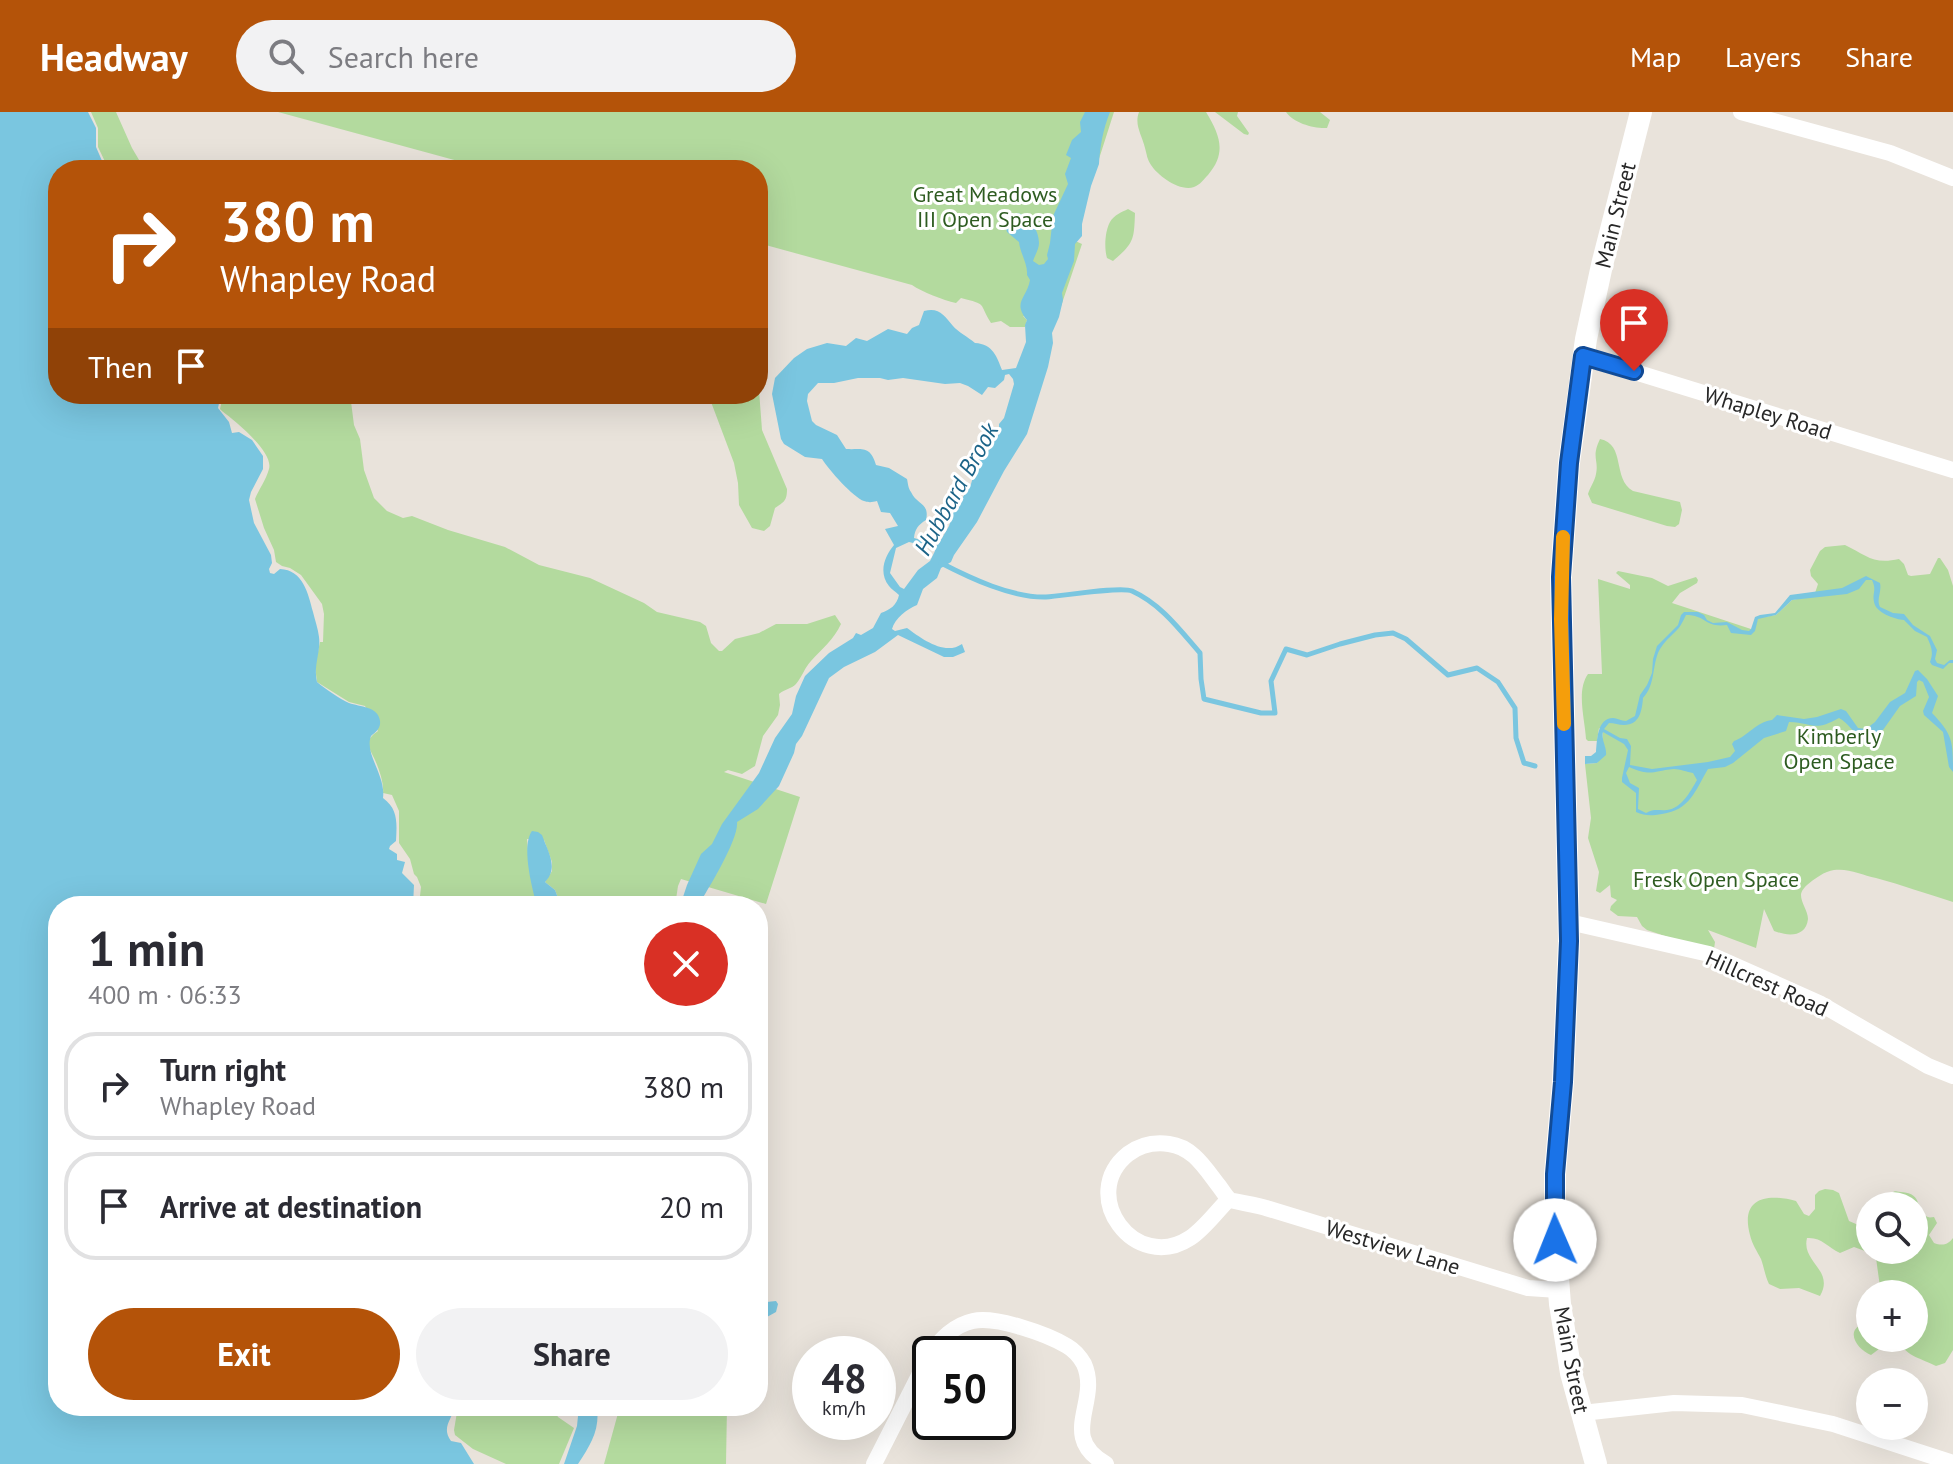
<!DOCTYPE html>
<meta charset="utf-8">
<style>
:root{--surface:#fff;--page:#f2f2f3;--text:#2b2b33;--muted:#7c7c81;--line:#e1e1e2;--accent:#b45309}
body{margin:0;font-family:"PT Sans",sans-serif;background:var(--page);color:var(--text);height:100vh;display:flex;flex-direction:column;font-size:30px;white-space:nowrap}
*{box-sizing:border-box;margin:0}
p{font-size:26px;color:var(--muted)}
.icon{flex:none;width:44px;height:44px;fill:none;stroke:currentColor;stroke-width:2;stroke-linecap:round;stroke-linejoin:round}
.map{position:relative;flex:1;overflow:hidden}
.sheet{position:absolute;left:48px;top:784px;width:720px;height:520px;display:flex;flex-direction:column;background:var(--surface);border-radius:32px;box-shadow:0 8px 32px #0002}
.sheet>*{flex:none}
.hud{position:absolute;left:48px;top:48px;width:720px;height:244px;border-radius:32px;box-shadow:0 8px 32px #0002;background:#b45309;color:#fff;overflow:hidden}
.fabs{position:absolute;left:1856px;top:1080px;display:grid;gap:16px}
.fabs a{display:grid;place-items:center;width:72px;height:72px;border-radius:50%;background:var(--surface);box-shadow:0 8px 32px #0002;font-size:40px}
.speed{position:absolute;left:792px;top:1224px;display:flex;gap:16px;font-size:40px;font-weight:700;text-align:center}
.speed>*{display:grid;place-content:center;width:104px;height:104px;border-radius:50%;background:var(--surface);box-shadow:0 8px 32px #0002;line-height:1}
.speed small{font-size:20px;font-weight:400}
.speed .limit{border:4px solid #111;border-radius:12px;background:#fff;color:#111}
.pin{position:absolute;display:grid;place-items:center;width:68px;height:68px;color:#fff;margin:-82px -34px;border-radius:50% 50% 50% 0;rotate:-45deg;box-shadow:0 0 8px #0007}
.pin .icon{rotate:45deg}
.me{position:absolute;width:88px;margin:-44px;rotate:359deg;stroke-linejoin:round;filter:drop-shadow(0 0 6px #0008)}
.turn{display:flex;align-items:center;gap:28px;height:168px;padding:0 40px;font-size:36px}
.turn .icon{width:104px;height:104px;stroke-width:2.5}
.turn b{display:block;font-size:56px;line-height:68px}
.then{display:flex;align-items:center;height:76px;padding:0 40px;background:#0003;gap:16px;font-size:30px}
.round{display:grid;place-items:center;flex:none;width:84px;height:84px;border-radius:42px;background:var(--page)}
.headline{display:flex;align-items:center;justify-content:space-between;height:136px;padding:0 40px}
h1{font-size:48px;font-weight:800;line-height:60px}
.primary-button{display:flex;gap:16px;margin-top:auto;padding:16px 40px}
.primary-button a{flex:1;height:92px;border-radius:48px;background:var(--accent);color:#fff;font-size:32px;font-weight:800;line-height:92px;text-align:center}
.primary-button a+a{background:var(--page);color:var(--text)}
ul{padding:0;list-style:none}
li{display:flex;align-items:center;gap:24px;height:108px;margin:0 16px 12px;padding:0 24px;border:4px solid var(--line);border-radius:32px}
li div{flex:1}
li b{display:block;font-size:30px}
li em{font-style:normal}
header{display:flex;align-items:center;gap:48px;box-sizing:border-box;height:112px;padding:0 40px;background:var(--accent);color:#fff}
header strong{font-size:38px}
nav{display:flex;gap:44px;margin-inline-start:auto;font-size:28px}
.search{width:560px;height:72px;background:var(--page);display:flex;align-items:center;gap:20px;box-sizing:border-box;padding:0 28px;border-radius:44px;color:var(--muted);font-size:30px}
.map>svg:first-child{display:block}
.green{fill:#b3da9e}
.water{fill:#7ac6e0;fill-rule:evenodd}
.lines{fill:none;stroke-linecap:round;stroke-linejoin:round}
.stream{stroke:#7ac6e0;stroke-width:5}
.street{stroke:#fff;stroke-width:16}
.secondary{stroke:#fff;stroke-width:22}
.route-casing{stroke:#114b97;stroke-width:20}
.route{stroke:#1a73e8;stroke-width:14}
.slow{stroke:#f59e0b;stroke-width:14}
.labels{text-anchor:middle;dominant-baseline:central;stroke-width:6;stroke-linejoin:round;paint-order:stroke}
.park-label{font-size:22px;fill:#2e5c21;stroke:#fff}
.street-label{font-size:22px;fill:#282828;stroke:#fff}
.water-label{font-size:24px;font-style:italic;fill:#1c6488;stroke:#fff}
</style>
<header>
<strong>Headway</strong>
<div class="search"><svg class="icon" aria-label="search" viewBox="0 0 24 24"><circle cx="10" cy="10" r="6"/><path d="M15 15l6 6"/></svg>Search here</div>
<nav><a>Map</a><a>Layers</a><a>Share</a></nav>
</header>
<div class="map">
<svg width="1953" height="1352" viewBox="0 0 1953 1352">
<rect width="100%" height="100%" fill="#e9e3db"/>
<path class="green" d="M91,0h25l16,36 13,22h-36l-11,-23v-19z
M278,0h836l-41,128 9,4 -27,80 -32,-8 4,4 -2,7h-15l-9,-6 -10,2c-13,-21 -3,-18 -30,-25l-5,5c-13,-3 -34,-11 -44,-18l-154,-42v-73h-267z
M1139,0h67c14,23 21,41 2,63 -4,4 -8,10 -14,12 -14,5 -36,-11 -43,-22 -4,-6 -4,-10 -6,-17 -3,-13 -11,-23 -6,-36z
M1215,0h23l-1,4 12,17 -1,2 -4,-1z
M1286,0h34l10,8 -3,8c-12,1 -34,-5 -41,-16z
M1128,97l7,4c-1,27 -1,30 -22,48l-6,-3c-3,-10 -2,-27 3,-36 4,-7 12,-10 18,-13z
M758,265l4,53 25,59c0,12 -3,13 -12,19l-5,18 -6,5 -12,-3 -13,-23 -1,-22 -4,-20 -26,-69h50z
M226,282h124l4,31 6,14 4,31 10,28 13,13 16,7 9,-2 36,14 57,17 34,18 51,13 54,25 13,9 43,10 6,4 5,17 8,8h3l13,-12 24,-6 17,-9h31l28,-9 6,9c-7,15 -19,25 -30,37 -6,6 -9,16 -15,23 -5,5 -11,5 -17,10l1,11 -2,10 -15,21 -8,30 -13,8 -14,-4 -4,2 76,25 -34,107 -85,-25 -3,7 -3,20h-114l-6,-16 -10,-8 7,-11v-9l-8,-22 -17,-1 2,24 8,43h-121l4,-10 1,-9 -4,-10 -3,-3 -4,-15 -11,-16v-32l-7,-16 -9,-2c1,-10 -4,-24 -8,-33 -6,-13 -12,-19 3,-29l-13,-25 -16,-4 -32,-20 -2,-16 5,-24h3l1,-28 -2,-10 -21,-29 -11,-7 -8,-2 -6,-4 -2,-12 -10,-22 -9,-29c4,-10 11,-19 14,-30 5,-17 -34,-48 -47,-58l-2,-2 2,-9z
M1600,327c26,5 12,40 33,52l47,11 2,8 -3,14 -4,3 -8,-1 -75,-23 -4,-9c2,-7 7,-13 8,-20 3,-15 -5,-16 4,-35z
M1845,433c21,10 28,20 54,14l5,5 4,11 3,1 19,-2 8,-16h2l8,12 5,16v316c-26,-8 -51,-17 -77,-24 -14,-3 -27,-10 -42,-8 -9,1 -20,9 -27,15 -2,2 -6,6 -6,10 0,8 7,16 7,24 -2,19 -21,17 -34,12l-10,-22 -8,39 -48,-18 7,12 -1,7 -25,-5 -42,-14 -5,-4 -5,-9 -19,-1 -8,-6 1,-4 6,-6 -6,-3 -1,-12 -10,8 -4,-2 3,-19 -11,-34 3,-20 -6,-54 12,-1 8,-16 -3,-5 1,-11 -4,-3 -2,13h-9l-2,-2c-1,-20 -10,-48 2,-65h14l-4,-95 32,10v-4l-14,-12 2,-2 34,7 16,8 28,-9 2,3 -1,3 -17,10 -8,10 82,27 4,-12 18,-3 16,-15 22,-4 4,-12 -7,-8 -1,-6 10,-19 5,-4z
M1825,1077l8,1 6,3 10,28 21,9v20h44v-44h-14l-10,-5 -1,-6c7,-5 4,-4 12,-3 24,1 13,20 27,25 2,1 4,0 6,0l3,6 -8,12 5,8c8,3 14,2 19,-5v112l-8,13 -9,3c-20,-10 -27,-8 -41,-28h19v-44h-33l-5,-36 -11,-7 -11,-4 -14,6c-13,-6 -18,-16 -33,-15 -6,24 28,32 13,58l-21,-8 -19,1 -11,-5c-4,-8 -5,-17 -8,-25 -4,-8 -9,-15 -11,-24 -10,-37 16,-42 46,-34l8,13 5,2 6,-7v-14l4,-4z
M1863,1212l7,1v13h13l-4,11 -8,6c-13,-5 -27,-24 -8,-31z
M458,1294h94l6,11 16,11 -15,36h-53l-33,-15 -18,-14 -1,-5z
M620,1294h107l-1,58h-122z"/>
<path class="water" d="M0,0h88l8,16v19l10,23h-48v224h163l-3,14 11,14 3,11 7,-1 13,8 11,16v13l-12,23 -2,8 5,23 17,32 1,8 -3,6 1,4 4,1 6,-5c23,1 28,24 33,43 2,8 5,17 6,25 2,15 -6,29 -2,45 7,6 23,17 32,21 11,4 29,3 31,18 1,7 -4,11 -9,15 -7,18 15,39 12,62 15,11 14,24 13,43l-6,5 -1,3 8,5v6l8,2 -3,11 12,12 -1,21h-355v500h397c-3,14 -14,21 -4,35l10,2 13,21h-474z
M1085,0h25c-7,17 -10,35 -11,52l-8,22 -9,38v12l-7,8 -1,17 -12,32 1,7 -4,17 -7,16 1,10 -5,24 -21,67 -23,37 -27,51 -23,33 -3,7 -10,6 -4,10 -14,11 -6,16c-10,4 -22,13 -25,24l3,2 12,-3c15,11 38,28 55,16l3,8 -12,5h-9l-46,-22 -23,17 -31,15 -15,11 -27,58 -6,8 -2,9 -15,33 -21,23 -21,13c2,17 -29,67 -39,84h-18l7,-21 14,-31 11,-10 10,-20 37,-51 16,-35 17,-24 4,-18 9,-20 24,-23 24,-15 3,-5 5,2 12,-7 8,-15c9,-3 16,-8 18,-18 -3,-3 -8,-6 -10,-9 -11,-14 -4,-30 5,-41l-9,-16 13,-3 -8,-13 -9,-1 -4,-11c-5,1 -7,2 -13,0 -10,-3 -36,-32 -42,-42l-17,-2 -21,-13 -3,-5 -9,-45 3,-16 19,-20 13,-9 20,-6 19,3 10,-8 11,3 21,-12 19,5 5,-6 7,-3 5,-14c15,-4 20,4 29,15 5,6 15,11 22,17 18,1 22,14 27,27l14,-2 10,-26 -1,-17 2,-5c-15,-18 0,-22 3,-40l-3,-5c1,-11 -7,-22 -8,-33l-12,-10 -3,-10 13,-9c12,2 22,17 22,30 0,6 -4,12 -6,18l6,4 5,-1 4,-5 -1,-4 3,-12 3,-27 15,-32 -3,-10 6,-16 -5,-3 6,-15 9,-8 -1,-10zM1009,262l4,5 1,5 -10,34 -5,6v9l-9,16 -12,11 -7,24 -18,29 -4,13 -11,19 -24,-7c1,-9 4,-13 12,-18 4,-17 -9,-15 -15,-28 -3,-4 -3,-9 -4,-13l-18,-11 -13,-3c-6,-20 -14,-15 -30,-16l-9,-14 -21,-10 -4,-4 -5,-20 1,-7 10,-11h16l24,-5h22l8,2 15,-2 42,6 15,-1 8,3 14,9 6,-8 7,1 9,-8 1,-5zM909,430l21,5 5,4 -5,10 -12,9 -14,19 -4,-2 -10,-14 6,-25z
M1866,464l14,7c2,9 -4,16 0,24l13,6 11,1 9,11 17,11 7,14 -2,9 2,4 7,2 6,-5h3v3h-4l-6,6 -11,-4 -2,-3c4,-10 1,-16 -3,-25l-12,-6 -11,-11c-10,-1 -28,-7 -30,-18 -2,-10 3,-11 -2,-22h-6l-7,9 -12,5 -55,6 -16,15 -18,4 -3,12 -4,4 -20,-2 -4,-8c-23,3 -20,-10 -41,-10 -3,6 -6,13 -11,17 -7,7 -13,12 -17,21 -6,16 -3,32 -15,45 -1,12 -3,27 -19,27 -5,0 -10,-2 -15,-2l-5,6 16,9 7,1 4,7 -1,19 22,4 56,-7 22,-5 5,-6 -3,-7 2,-3c14,-5 22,-19 38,-21l5,-5 27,4 13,-2 24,-8 5,2 12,17 8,1 9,-7 15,-20 15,-9 10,-22 3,-1 9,9 11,17 -6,17c21,22 21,28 21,59l-4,-5 -6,-35 -19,-17 -1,-4 6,-14 -6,-15 -4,-2 -2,2 -1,14 -16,10 -22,31 -16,2c-8,-6 -14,-16 -23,-21 -25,14 -25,5 -50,4l-3,9 -22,7 -31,25 -8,4 -17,2c-13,22 -18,41 -46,45 -11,2 -17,2 -26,-2v-19l-14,-11v-4l6,-28 -4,-6 -21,-12c-2,8 4,15 3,23l-9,8 -12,1v-8h6l5,-4c1,-11 1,-34 17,-34 4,0 8,3 13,3l9,-5 5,-21 7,-10 5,-12 1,-14 4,-13 21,-21 3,-10 3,-3h14l6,3 3,5 6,3 14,-1 15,8 7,1 2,-2 4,-12 5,-2 15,-2 15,-18 52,-7zM1629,655c24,10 22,4 45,2 6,0 13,3 19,4l4,7c-7,12 -15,28 -30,30 -9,1 -12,-2 -21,3l-8,-4 1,-21 -9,-5 -4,-10z
M532,719l6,1 4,3c6,17 17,33 3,47l10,8 6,16h-24c-5,-18 -16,-60 -5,-75z
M776,1189l2,3 -2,8 -18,10v-19z
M579,1294h18c3,24 -6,38 -19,58h-14l13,-38z"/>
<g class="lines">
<path class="stream" d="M941,451c29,15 71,35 105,34 17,-1 75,-11 86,-6 29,13 48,39 68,62l1,26 3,20 57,14h14l-4,-32 15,-32 21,6 33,-11 35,-9 18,-2 13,6 42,36 29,-7 21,14 17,26 1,30 8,25 11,3"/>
<path class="street" d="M1741,0l149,41 63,25
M1583,244l370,114
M1569,810l140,32 110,49 109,63 25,10
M1229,1087c-13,13 -25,30 -39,39 -55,36 -113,-43 -62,-84 12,-9 27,-12 41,-10 24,3 36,24 50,42 3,4 7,11 11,14 6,2 28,5 36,8l262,80 30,2
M930,1242c11,-15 24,-29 43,-33 23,-5 74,13 94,25 7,4 13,11 17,18 17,38 -27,72 22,100
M1582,1301l92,-10 68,2 91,19 120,39
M874,1352l56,-110"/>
<path class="secondary" d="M1596,1352l-25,-91 -11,-69 -5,-64v-66l8,-92 6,-141 -8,-364 8,-114 17,-124 16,-74 39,-153"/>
</g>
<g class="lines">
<defs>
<path id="route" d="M1555,1128v-66l8,-92 6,-141 -8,-364 8,-114 14,-107 51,15"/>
</defs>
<use href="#route" class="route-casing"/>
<use href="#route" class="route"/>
<path class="slow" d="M1563,425l-2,82 3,105"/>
</g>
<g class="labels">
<g class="park-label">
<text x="985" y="82">Great Meadows<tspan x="985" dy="25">III Open Space</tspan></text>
<text x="1839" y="624">Kimberly<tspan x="1839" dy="25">Open Space</tspan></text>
<text x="1716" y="767">Fresk Open Space</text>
</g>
<g class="street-label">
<text transform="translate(1615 103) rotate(-76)">Main Street</text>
<text transform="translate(1768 301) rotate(17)">Whapley Road</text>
<text transform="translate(1767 871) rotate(24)">Hillcrest Road</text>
<text transform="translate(1393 1135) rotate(17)">Westview Lane</text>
<text transform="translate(1572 1248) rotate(79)">Main Street</text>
</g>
<g class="water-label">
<text transform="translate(956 377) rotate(-61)">Hubbard Brook</text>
</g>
</g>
</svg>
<div class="fabs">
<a><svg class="icon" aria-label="search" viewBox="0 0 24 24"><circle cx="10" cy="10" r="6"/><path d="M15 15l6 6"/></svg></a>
<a>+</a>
<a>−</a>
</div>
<div class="speed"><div>48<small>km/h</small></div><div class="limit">50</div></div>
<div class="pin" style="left:1634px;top:259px;background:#d93025"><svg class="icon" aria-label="arrive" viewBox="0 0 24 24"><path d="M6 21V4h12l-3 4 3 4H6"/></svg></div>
<svg class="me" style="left:1555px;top:1128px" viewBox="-20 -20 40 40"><circle r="19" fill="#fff"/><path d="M0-13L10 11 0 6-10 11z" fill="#1a73e8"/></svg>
<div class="hud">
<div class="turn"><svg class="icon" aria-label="right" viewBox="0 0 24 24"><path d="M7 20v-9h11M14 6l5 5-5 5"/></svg><div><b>380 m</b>Whapley Road</div></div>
<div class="then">Then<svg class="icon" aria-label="arrive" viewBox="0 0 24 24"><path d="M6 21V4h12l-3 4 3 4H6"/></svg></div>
</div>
<section class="sheet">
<div class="headline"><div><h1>1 min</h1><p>400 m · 06:33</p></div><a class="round" style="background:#d93025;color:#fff"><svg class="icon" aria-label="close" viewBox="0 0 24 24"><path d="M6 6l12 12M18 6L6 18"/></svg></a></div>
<ul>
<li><svg class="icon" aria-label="right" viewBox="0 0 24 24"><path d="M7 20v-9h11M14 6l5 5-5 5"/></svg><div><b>Turn right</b><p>Whapley Road</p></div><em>380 m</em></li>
<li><svg class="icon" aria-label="arrive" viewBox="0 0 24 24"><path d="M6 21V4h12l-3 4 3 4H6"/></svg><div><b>Arrive at destination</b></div><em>20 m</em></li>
</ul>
<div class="primary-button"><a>Exit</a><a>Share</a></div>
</section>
</div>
